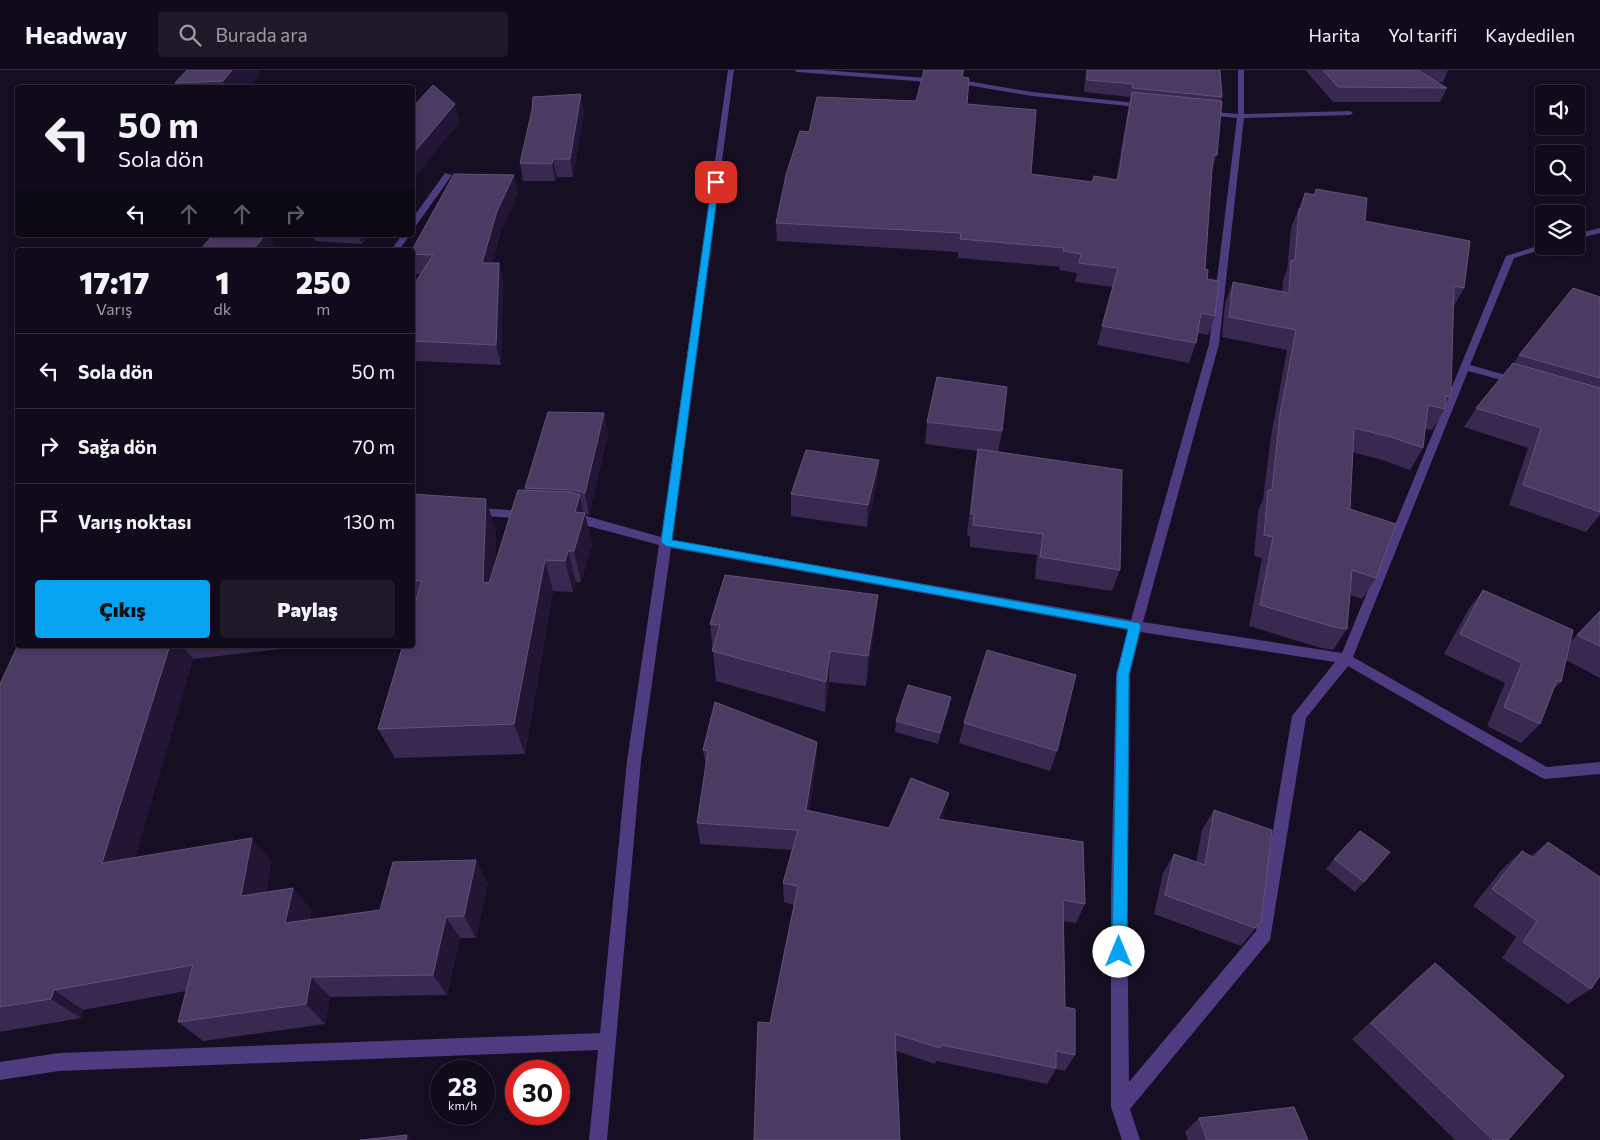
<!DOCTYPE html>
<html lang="tr">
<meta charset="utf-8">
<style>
:root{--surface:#100a1a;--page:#1e1827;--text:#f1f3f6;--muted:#9c9aa2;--line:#302b39;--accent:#07a3f3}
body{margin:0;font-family:Commissioner,sans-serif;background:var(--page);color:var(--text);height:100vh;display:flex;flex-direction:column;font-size:19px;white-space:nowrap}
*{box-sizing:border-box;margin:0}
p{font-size:16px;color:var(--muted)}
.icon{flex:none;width:28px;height:28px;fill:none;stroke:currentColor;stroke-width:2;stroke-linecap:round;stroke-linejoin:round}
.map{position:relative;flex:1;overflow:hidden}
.panel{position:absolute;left:15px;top:178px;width:400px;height:400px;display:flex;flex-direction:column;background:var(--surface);border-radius:5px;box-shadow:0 2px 8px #0003,0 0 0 1px var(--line)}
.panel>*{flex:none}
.top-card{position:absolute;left:15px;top:15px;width:400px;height:152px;border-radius:5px;box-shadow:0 2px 8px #0003,0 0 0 1px var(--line);background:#100a1a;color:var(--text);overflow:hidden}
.fabs{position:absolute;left:1535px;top:15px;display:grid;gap:10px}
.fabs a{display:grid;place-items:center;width:50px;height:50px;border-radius:5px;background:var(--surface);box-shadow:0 2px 8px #0003,0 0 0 1px var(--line);font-size:25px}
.speed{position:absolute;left:430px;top:990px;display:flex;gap:10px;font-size:25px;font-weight:700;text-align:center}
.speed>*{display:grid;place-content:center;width:65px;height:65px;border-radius:50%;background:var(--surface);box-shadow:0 2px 8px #0003,0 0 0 1px var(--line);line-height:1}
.speed small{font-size:12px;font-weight:400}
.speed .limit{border:8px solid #d22;background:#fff;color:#111}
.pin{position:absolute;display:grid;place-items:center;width:42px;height:42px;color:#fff;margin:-21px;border-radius:10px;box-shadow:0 2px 8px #0006}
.me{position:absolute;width:55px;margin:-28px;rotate:0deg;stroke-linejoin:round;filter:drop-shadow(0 0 4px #0008)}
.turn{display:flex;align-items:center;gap:18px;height:105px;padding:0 20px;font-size:22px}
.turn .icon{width:65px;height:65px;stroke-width:2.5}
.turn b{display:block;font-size:35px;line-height:42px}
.lanes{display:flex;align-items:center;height:48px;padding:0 20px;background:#0003;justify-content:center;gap:25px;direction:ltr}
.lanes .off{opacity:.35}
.eta{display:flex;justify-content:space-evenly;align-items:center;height:85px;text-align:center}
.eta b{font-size:30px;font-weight:800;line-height:35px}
.action{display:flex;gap:10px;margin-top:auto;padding:10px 20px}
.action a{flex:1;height:58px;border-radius:5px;background:var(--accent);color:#111;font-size:20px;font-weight:800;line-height:58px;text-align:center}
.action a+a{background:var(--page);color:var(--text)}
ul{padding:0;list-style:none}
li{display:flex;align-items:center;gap:15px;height:75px;padding:0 20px;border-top:1px solid var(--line)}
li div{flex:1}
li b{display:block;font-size:19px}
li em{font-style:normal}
header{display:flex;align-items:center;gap:30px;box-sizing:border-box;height:70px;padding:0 25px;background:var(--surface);border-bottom:1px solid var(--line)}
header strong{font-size:24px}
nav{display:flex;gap:28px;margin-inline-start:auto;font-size:18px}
.search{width:350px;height:45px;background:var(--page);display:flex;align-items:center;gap:12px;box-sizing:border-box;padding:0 18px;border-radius:5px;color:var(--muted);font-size:19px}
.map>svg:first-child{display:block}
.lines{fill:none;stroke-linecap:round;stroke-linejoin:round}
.minor{fill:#4e3b80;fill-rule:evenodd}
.wall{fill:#39284f}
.shaded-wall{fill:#231635}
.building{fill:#4b3a62;stroke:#62527a}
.route{fill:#07a3f3;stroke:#056a9e}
</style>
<header>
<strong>Headway</strong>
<div class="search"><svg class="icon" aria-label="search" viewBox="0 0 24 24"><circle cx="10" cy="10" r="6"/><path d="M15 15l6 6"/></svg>Burada ara</div>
<nav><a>Harita</a><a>Yol tarifi</a><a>Kaydedilen</a></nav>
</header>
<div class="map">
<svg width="1600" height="1070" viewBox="0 0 1600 1070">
<rect width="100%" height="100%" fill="#160e22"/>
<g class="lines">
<path class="minor" d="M728,0h6l-62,470 459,80 78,-276 28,-226 -32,-3 -3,-2 3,-2 33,3v-44h6v44l106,-3 3,2 -3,2 -106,3 -25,226 -76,278 199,31 164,-397 38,-12v2h4l-1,2 -33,10 -44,107 50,14 1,2 -5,3 -48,-13 -115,286 194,110 53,-5v12l-55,5 -5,-2 -192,-111 -42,52 -36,222 -140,169 10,31h-18l-11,-33v-214l5,-219 12,-44 -457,-82 -30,213 -34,379h-18l9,-90 -539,21 -59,9v-18l59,-9 541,-20 27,-272 32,-216 -93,-25 -2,-3 6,-4 9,1 82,23zM1140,562l195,30 -43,54 -36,215 -127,151 -2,-189 3,-219z
M794,0h28l145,11 65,11 114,12 3,2 -3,2 -114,-12 -65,-11 -170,-13z
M445,103l7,2 -37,52h-3v-8z
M1600,158v5l-24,6v-5z
M402,165h8l-11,15h-8z
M475,438l52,3 6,4 -6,4 -56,-4 -2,-3z"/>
</g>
<path class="wall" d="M187,0h72l1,3 -11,15h-72l-2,-5z
M924,0h40l-1,7 4,27 64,70 61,8 24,-2 14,-83 -46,-5 2,-22h134l2,27 -1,4 -4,54 -5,15 -7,99 10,47 -7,19 -10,-2 -2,10 -7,20 -92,-18 16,-58 -38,-5 2,-9 -18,-3 1,-3 -102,-9v-6l-181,-11 -1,-18 33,-91 107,-31z
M1305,0h143l-5,12h-6l10,6 -7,14h-107z
M584,41l-11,66h-16l-2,4h-32l-3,-18z
M1316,119l148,99 -10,18 -5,91 -4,8v4l-13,21 -7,-1 -2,19 -13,22 -31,-11 -27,-7 -2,57 26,69 -14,21 -12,-4 -3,34 -14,21 -12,-2 -72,-22 13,-68 -8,-2 4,-45 5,-12 8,-63 16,-86 -65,-13 3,-34 8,-21 49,10 1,-12 4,-10 4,-42 14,-35 8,2z
M518,123l-17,37 -9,33h7l4,19 -2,83 -85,-4 -4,9v-83l9,-13h-5l-4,-12v-12z
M313,165h56l-7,9 -47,-3z
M1600,227v218l-14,17 -77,-27 19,-57 -64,-21 12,-19 38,-45 5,-8z
M604,343l4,22 -19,80 -4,-1 7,30 -11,38h-5l-3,10 -20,-1 -28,163 -130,4 -17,-29 35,-119h-1v-116l84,37 -1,31 30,-72v-2z
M927,352l75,9 -4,21 122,118 -8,21 -77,-12 2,-24 -67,-8v-11l-3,-1 7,-64 3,-20 -52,-7z
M879,390l-2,22 -10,45 -76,-11v-22z
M1483,520l87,52 30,-31v67l-34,-18 -5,22 -8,8 -13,34 -19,19 -34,-17 18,-43 -61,-29 24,-44z
M710,554l165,2 -9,60 -37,-4 -4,30 -109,-31z
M18,575h280v2l-105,12 -58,198 136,4 -5,31 27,-4 18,22 -1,10 70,-10 108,-27 -12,55h-16l-13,57 -117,2 -5,27 -122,17 -25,-19 8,-31 -103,19 -2,8 -81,14v-348z
M951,627l-2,11 -11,36 -43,-12 1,-11z
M964,653l93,28 -7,20 -91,-28z
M817,672l-1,22 -7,47 80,17 60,-35 -5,21 -2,6 143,84 -9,19 -13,-2 2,86 10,48 -10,16 -9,-2 -9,15 -111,-23 -1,3 -39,-13 -126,-28 24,-118 -10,-3 -1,-19 9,-33 -92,-6 -3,-21 9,-56 -3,-17z
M1214,740l47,112 -20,24 -87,-32 9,-41 11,-19 22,8 6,-32z
M1548,772l43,147 -23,15 -66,-46 14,-21 -43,-31 30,-38 19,-17 9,5z
M1334,789l30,23 -9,10 -29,-23z
M1435,893l73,177h-53l-103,-101 63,-59z
M1199,1048l109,22h-120l-3,-8z"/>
<path class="shaded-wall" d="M232,0h27l1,3 -11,15h-24l-2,-7z
M581,24l3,17 -11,66 -3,-18z
M455,34l5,18 -48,59v-26z
M553,89l4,18 -2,4 -3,-17z
M514,105l4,18 -17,37 -14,52 -5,-19 15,-52z
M265,165h4l6,15h-22z
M358,165h11l-7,9z
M499,193l4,19 -2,83 -5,-20z
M412,281l4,10 -4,9z
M604,343l4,22 -19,80 -4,-22z
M879,390l-2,22 -10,45 1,-22z
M580,425l4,21 1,-3 7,31 -11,38 -7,-31 1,-39z
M486,429l10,32 -2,82 -11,-31z
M568,481l8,31 -3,10 -8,-31z
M545,490l8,31 -28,163 -11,-30z
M878,525l-3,31 -9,60 2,-30z
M170,575h12l11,14 -66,227 -25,-23z
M830,581l-1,31 -4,30 1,-30z
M951,627l-2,11 -11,36 2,-11z
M817,672l-1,22 -10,67v-21z
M949,723l-5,21 -10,26 4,-21z
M252,768l19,23 -10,57 -20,-22z
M476,790l12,23 -12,55 -12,-22z
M293,818l18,22 -6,34 -20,-21z
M446,847l14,21 -13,57 -14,-20z
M311,907l19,20 -5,27 -19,-20z
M54,920l29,20 -2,8 -30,-19z
M407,1065l5,5h-6z"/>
<path class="building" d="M187,0h45l-9,11 -48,2z
M924,0h39l-1,7 7,1 -2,26 69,6 -5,64 61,8 2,-6 24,4 14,-88 90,9 -5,54h-4l-8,114 3,1 -1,9 12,2 -4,35 -14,-3 -5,30 -94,-17 16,-58 -39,-5 2,-9 -18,-3 1,-3 -104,-9 1,-6 -185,-10 10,-48 14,-44 9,1 8,-35 99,4z
M1087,0h133l2,27 -90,-9 1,-4 -46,-4z
M1323,0h95l29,18 -109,-1z
M433,15l22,19 -43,51v-47z
M581,24l-11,65h-17l-1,5 -32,-1 12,-53 1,-13z
M454,104l60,1 -17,36 -15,52h17l-3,82 -84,-4v-54l21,-32 -21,-1v-4z
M1316,119l51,9 -2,23 105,20 -6,47 -10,-2 -3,107 -2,4 -4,-1v13l-17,-4 -5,43 -32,-11 -37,-9 -4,81 46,15 -20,54 -24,-8 -5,59 -13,-2 -74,-22 13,-68 -9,-2 4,-45h4l8,-75 16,-85 -67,-13 4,-35 56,11 2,-33h4l4,-51h2l4,-16 10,2z
M213,165h52l-12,15h-53z
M1573,218l27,9v81l-81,-23z
M1513,293l87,25v124l-77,-27 18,-57 -65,-20z
M937,307l70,10 -5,44 -75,-9z
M548,342l56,1 -19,80 -11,-3 -49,-2z
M978,379l144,21 -2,100 -80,-13 3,-23 -70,-9 1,-11h-3z
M806,380l73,10 -11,45 -77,-11z
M518,420l53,2 9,3 -5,17 10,1 -11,38h-6l-3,10 -20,-1 -31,164 -136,5 25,-84h9v-31l10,-33 -10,-1v-86l74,5 -3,83 6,1z
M725,505l153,20 -10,61 -38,-5 -4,31 -114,-31 8,-26 -10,-1z
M1483,520l90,40 -12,52 -4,-2 -17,44 -36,-17 18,-44 -62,-29z
M1600,541v35l-23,-11z
M18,575h152l-68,218 150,-25 -11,58 52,-8 -8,35 95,-13 13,-48 83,-2 -12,56 -18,1 -13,58 -122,2 -5,27 -128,18 15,-57 -139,25 -3,9 -51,8v-323z
M987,580l89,25 -19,76 -93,-28z
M908,615l43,12 -11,36 -44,-12z
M715,632l102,40 -11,68 83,18 22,-50 38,15 -11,26 145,23 2,62 -22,-4 2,107 10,2v46l-19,-4v17l-115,-23 -1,3 -45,-14 5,106h-146l4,-118 12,1 28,-137 -15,-3 15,-53 -101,-7 11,-72 -5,-1z
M1214,740l58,20 -11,92 -6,6 -90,-33 9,-41 31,11z
M1360,761l30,21 -26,30 -30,-23z
M1548,772l52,35v99l-9,13 -68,-47 14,-21 -45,-32 30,-38 12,7z
M1435,893l129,113 -56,64h-15l-122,-117z
M1294,1037l14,33h-101l-8,-22z
M407,1065l-1,5h-46z"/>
<path class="route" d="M716,110l3,2 -47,358 467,83 2,3 -12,48 -2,278 -2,5 -6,2 -5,-2 -2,-5 5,-278 11,-45 -462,-83 -5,-4 51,-360z"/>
</svg>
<div class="fabs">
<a><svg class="icon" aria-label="sound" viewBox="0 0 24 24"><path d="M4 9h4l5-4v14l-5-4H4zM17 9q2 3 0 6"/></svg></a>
<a><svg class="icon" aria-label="search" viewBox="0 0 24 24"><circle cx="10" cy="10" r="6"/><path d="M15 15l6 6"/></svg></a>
<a><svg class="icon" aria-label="layers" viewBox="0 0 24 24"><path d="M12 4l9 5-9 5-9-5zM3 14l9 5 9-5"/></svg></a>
</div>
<div class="speed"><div>28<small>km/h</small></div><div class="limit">30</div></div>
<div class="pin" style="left:716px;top:112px;background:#d93025"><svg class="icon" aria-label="arrive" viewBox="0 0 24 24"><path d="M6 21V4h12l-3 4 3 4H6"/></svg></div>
<svg class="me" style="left:1119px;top:882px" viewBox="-20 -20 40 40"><circle r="19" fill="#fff"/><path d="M0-13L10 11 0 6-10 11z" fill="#07a3f3"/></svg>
<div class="top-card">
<div class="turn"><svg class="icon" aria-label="left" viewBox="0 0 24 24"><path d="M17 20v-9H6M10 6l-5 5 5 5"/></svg><div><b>50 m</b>Sola dön</div></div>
<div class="lanes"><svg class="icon" aria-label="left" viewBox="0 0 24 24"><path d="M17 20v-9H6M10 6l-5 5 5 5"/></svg><svg class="icon off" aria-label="ahead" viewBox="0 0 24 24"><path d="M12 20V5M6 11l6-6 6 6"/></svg><svg class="icon off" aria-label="ahead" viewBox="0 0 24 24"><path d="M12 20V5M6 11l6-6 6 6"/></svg><svg class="icon off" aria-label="right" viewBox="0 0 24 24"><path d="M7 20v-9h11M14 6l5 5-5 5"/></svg></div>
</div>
<section class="panel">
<div class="eta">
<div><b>17:17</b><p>Varış</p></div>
<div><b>1</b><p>dk</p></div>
<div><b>250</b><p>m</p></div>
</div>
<ul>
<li><svg class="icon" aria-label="left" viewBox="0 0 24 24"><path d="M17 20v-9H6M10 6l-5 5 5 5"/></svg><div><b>Sola dön</b></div><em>50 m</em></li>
<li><svg class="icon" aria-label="right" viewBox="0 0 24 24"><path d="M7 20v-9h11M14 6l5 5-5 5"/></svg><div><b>Sağa dön</b></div><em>70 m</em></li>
<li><svg class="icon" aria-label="arrive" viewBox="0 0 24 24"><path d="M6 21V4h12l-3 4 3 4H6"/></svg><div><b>Varış noktası</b></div><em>130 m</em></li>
</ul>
<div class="action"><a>Çıkış</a><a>Paylaş</a></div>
</section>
</div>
